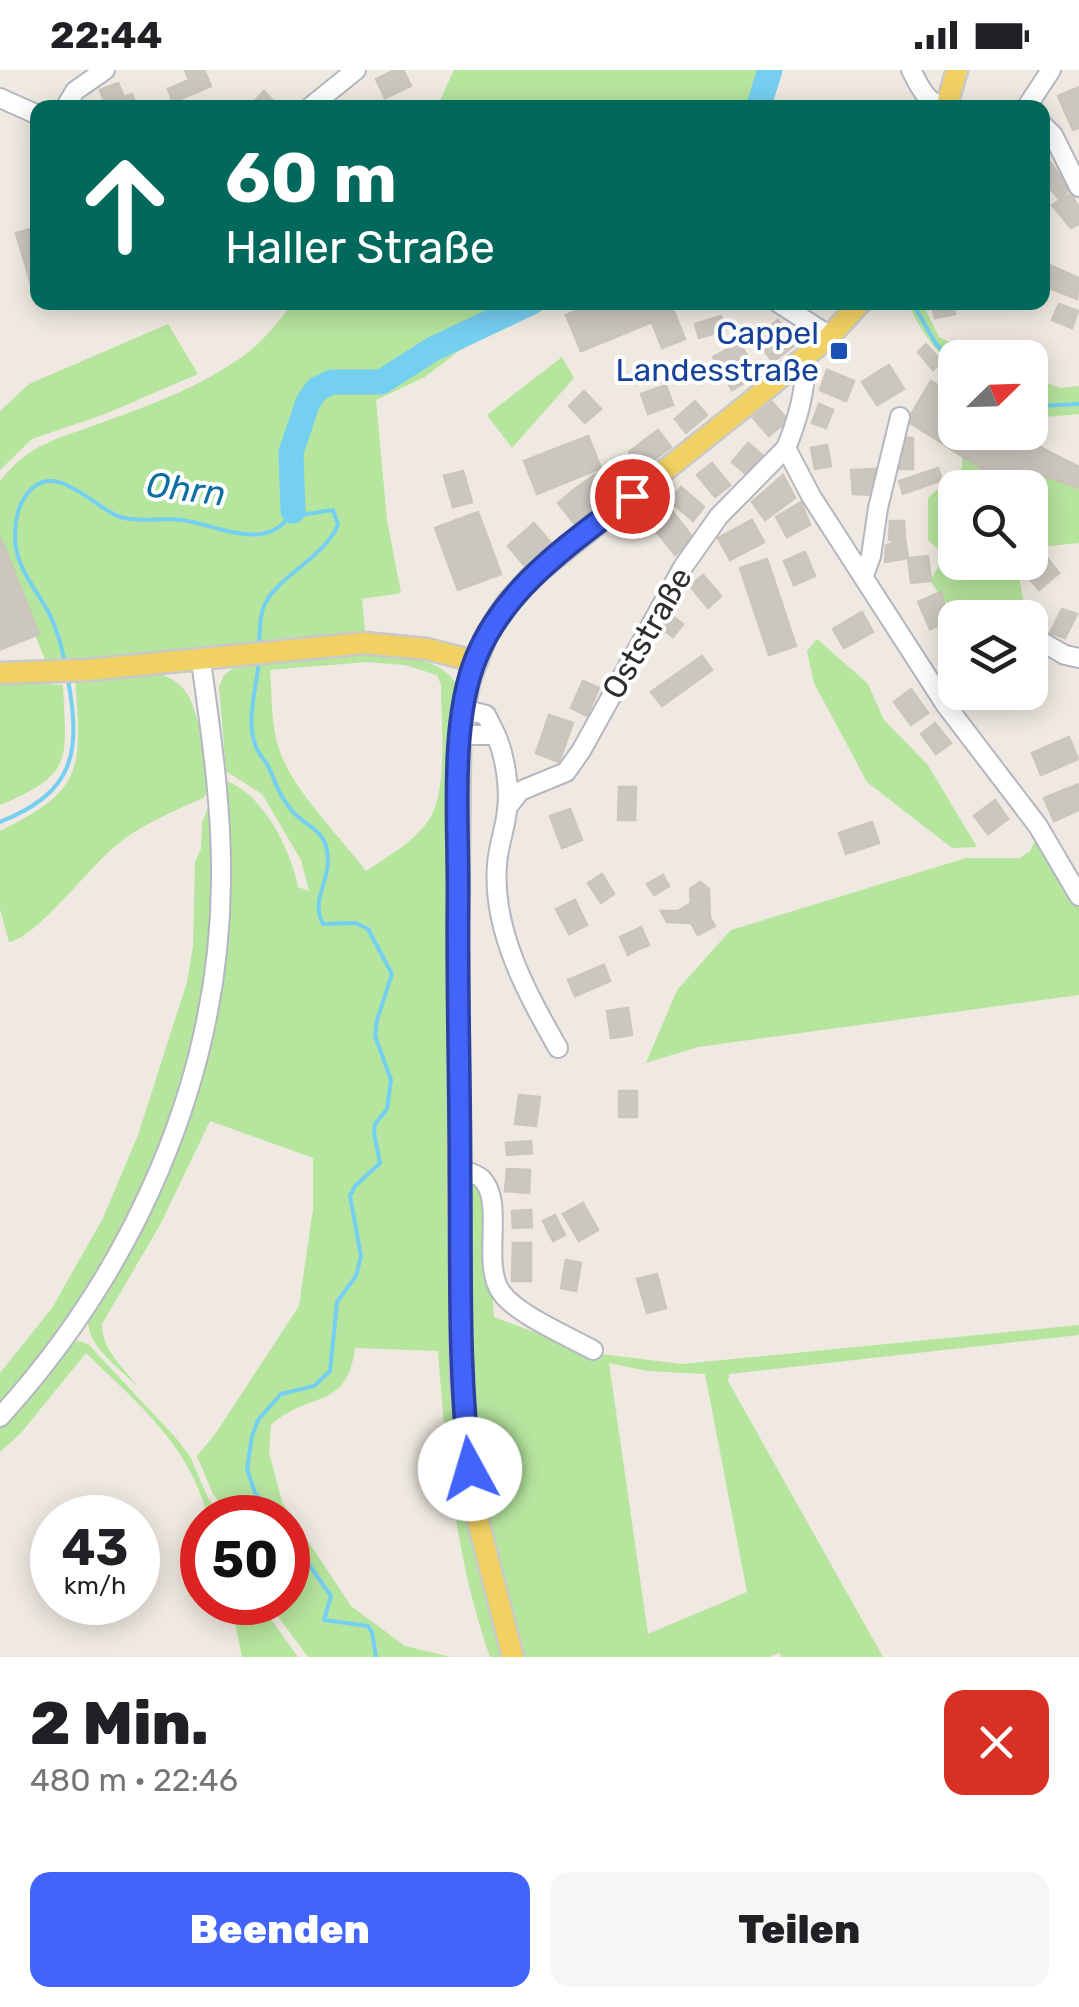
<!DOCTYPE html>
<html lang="de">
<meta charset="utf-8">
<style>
:root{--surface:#fff;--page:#f6f6f6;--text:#202124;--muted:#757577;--accent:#4264fb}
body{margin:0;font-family:Rubik,sans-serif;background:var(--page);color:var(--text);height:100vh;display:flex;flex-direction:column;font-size:38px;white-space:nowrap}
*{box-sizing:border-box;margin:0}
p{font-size:32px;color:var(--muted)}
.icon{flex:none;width:55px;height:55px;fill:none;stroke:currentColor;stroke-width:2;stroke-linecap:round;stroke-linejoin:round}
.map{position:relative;height:1587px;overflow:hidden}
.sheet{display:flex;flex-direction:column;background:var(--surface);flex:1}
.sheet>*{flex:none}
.guide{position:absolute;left:30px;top:30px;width:1020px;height:210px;border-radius:20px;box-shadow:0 5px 25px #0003;background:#00695c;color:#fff;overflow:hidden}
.needle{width:65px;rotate:67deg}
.controls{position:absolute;left:938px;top:270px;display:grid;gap:20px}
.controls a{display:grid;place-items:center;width:110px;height:110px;border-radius:20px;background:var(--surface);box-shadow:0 5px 25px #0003;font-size:50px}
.speed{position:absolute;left:30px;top:1425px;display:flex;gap:20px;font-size:50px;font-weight:700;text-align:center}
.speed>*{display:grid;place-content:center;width:130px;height:130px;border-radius:50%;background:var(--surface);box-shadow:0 5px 25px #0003;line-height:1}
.speed small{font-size:25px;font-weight:400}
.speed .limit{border:15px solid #d22;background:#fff;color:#111}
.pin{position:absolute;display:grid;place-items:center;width:85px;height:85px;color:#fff;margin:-42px;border:5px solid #fff;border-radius:50%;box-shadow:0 2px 10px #0007}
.me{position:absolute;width:110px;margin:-55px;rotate:354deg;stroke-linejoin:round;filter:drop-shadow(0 0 8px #0008)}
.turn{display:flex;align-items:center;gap:35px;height:210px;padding:0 30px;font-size:45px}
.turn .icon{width:130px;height:130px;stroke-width:2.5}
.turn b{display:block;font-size:70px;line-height:85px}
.round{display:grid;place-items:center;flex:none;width:105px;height:105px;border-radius:20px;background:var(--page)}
.overview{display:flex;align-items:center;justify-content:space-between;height:170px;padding:0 30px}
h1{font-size:60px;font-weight:800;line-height:75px}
.cta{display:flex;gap:20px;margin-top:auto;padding:20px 30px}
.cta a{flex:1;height:115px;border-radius:20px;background:var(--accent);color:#fff;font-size:40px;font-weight:800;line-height:115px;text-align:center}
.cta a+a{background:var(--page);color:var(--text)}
.status{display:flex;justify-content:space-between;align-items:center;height:70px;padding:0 50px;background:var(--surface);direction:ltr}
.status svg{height:28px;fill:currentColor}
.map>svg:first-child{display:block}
.green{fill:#b6e59e;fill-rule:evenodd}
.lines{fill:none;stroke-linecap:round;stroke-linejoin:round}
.stream{stroke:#75cff0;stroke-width:4}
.river{stroke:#75cff0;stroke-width:25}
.building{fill:#cbc7bf;stroke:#cbc5ba;stroke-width:2.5}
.minor-casing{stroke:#b4b7c1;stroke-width:22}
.major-casing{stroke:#c9c9c9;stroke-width:25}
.minor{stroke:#fff;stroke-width:18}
.major{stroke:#f2d163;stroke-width:20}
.route-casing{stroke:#2b41a3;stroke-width:25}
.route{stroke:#4264fb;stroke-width:18}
.transit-dot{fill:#1a4fb4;stroke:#fff;stroke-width:4}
.labels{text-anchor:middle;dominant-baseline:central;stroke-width:8;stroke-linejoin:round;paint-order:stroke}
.transit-label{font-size:32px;fill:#164399;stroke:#fff;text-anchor:end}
.street-label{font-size:32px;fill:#2e2e2e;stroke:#fff}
.water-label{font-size:35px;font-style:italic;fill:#0d6fa3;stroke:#fff}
</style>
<div class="status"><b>22:44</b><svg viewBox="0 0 49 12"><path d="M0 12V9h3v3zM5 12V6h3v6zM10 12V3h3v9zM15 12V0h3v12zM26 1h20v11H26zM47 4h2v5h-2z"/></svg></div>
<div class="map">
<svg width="1079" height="1587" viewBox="0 0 1079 1587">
<rect width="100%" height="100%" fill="#efe9e1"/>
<path class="green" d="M454,0h328l-11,37h-334z
M293,233h264l-97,47 -35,27 -49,23 11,120 14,73 -39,6 3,33 -90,7 -79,13 -149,12 -47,-112v-71c33,-41 60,-42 106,-60 42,-15 90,-33 127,-58 25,-15 43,-38 60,-60z
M922,233l17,34 41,20 -25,1v8c-21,-15 -35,-37 -46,-60z
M168,254l30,50 -93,40 -73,25 -32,31v-59l29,-27z
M562,287l12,21 -62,70 -25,-33z
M1030,307l31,11 18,-2v28l-45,4 -4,-3z
M962,386l51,31 -58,1v74l62,1 6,37 -23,17h-43l-27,-36 15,-26 -17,-15v-42l34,-30z
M1030,401l49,17v55l-49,5v-60h-10z
M817,569l51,45 16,36 44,45 49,82 -25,1 -85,-66 -53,-99 -7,-32z
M365,583c28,3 72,2 90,29l-6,56 5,642 53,277h-17c-35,-99 -44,-202 -52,-306l-83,-3c-8,63 -45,42 -84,77l-2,27 13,50 69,104 54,40 46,11h-143l-31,-42 -5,-12 16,-1v-84l-57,-1 -18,-23 -16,-38 19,-23 83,-127 14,-97v-51l-103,-37 -50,104 -58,99c-1,25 22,44 36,63 -17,-18 -52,-41 -50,-68l33,-53 38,-76 69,-308 -3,-101c37,10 67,71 73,106l11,4 -8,-31 -39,-66 -36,-23 -7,-84 5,-12 9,-7zM367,592l38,3 32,10 4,10c0,36 7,101 -10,131 -13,24 -43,40 -65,55 -28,-37 -73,-80 -87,-122 -8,-23 -7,-54 -9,-79z
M157,603c14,4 25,11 32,24 11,21 21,72 18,96l-4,5c-29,13 -59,25 -84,45 -27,20 -82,95 -110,99l-9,-33v-78c84,-41 82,-62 75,-150h11v-4z
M49,609l1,5 13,1c3,74 12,89 -63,120v-125z
M208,738l4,2 3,71 -8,96 -12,61 -21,74 -27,75 -78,136 -69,83v-33l52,-65 51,-90 35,-83 49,-153 6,-36 2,-84 6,-13 1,-26z
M1038,765l41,71v89l-381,52 -52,16 31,-73 54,-60 235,-72h54l10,-7z
M471,1109l15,19 8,119 98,36 90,11 397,-39v10l-350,39 -1,7 155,276h-101l-3,-4 -10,4h-244l-31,-110 -20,-129zM609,1293l38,8 58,3 42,218 -99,42z
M79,1271l9,3 88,94 14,18 18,42 16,19h-16c-19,-73 -70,-113 -122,-164l-65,80 -21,19v-25l32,-34 38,-49z
M231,1533h33l6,15 28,39h-56z"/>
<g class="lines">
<path class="stream" d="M912,232l24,42 19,20
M1030,334l8,2 41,-2
M259,590c-2,26 -13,59 -4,84 2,8 8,14 12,20 10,19 9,27 25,47 9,11 28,18 33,32 12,34 -17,53 -2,81l33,-1 12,6 24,45 -15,46 -2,16 16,44 -4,29 -12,15 -1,9 6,30 -25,23 -5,10 11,60 -5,20 -19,26 -7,69 -16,15 -33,8 -23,26 -6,16 -5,33 8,24 22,25
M65,594c-3,-17 -8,-35 -16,-51 -13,-24 -34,-46 -34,-76 0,-15 3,-32 12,-43 27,-36 66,13 93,23 20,6 42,0 62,3 37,5 86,35 111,-9l7,4 33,-5 5,15c-14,33 -63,53 -74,81 -5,11 -4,27 -5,39
M0,752c75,-30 81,-69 68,-143
M288,1465l43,61 -7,24 44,6 4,6 4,25"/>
<path class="river" d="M758,38l12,-38
M293,441l-2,-59 17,-50 9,-13 15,-7h49l52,-33 99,-47"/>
</g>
<path class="building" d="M185,0h19l7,16 -38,16 -5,-13 21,-9z
M395,0h8l8,16 -26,12 -9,-19z
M118,13l6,14 8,-3 5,14h-30l-7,-18z
M1079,17v41l-6,2 -15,-34z
M264,21l16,17h-32z
M1042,81l28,39 -11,9 -17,-21z
M1071,124l8,14v16l-8,4 -19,-23z
M38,157v63l-5,1 -17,-58z
M1047,194l32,14 -2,21 -35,-14z
M596,232h48l8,20 -71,29 -15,-36z
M644,232h26l15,37 -23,9z
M931,232h21l3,12 -20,4z
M1059,234l19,7 -6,17 -20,-8z
M721,246l4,14 -26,8 -4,-14z
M778,250l18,24 -23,18 -18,-24z
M740,273l18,32 -26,15 -19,-33z
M926,274l16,18 -9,8 -15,-18z
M889,295l15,24 -27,16 -15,-23z
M827,300l27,11 -8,20 -26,-11z
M931,311l24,15v25l-13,22 -35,-22z
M666,315l7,20 -25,9 -7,-20z
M584,321l17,18 -16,14 -16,-17z
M695,331l12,14 -21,18 -11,-14z
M772,332l16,18 -19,16 -16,-18z
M819,334l14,6 -7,18 -14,-5z
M658,360l13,17 -29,22 -13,-17z
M976,362h35l18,11 -8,11 13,9 -14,25h-7l-51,-32z
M948,363l20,13 -6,10 -20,-13z
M588,366l13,32 -64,26 -13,-33z
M900,367l13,1v31h-14z
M1030,370l14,9 -10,14 -13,-9z
M748,373l14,12 -16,19 -14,-12z
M827,375l4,21 -16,3 -4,-21z
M1044,379l35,18v21l-49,-17z
M712,393l18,22 -15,12 -18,-22z
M606,397l15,22 -29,21 -16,-22z
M938,398l4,12 -39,14 -4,-13z
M876,399l-2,26 -21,-1 -2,-24z
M463,401l9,31 -19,5 -9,-31z
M783,405l12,23 -30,22 -13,-18z
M681,417l23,20 -11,14 -23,-20z
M576,418l16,22 -18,13 -16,-20z
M664,431l30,38 -19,16 -30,-38z
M801,432l9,23 -23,12 -11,-20z
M478,442l23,62 -43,16 -23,-62z
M752,450l12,22 -34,18 -12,-22z
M890,451h14l1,18 -16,1z
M534,453l18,21 -27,22 -17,-20z
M0,466l39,98 -38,15 -1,-3z
M905,469l3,19 -23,4 1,-17 6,-1 1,-4z
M805,482l10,24 -21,9 -10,-24z
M1045,485l14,18 -20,17 -15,-18z
M928,486l3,25 -20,2 -3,-25z
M767,489l29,87 -27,9 -29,-87z
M703,505l18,21 -13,12 -18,-22z
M941,522l8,29 -19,8 -12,-27z
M1062,539l15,5 -12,24 -15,-5z
M862,542l11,20 -29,16 -11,-19z
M668,543l15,11 -10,13 -15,-11z
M702,586l10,14 -50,36 -11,-14z
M583,611l16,7 -12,28 -16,-8z
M911,619l17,24 -17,12 -17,-23z
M549,645l24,8 -14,39 -23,-9z
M935,653l16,20 -15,11 -15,-20z
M1069,667l9,22 -37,16 -9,-22z
M1079,714v26l-25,11 -10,-23z
M619,717h17l-1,33h-17z
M995,730l13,19 -20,15 -14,-18z
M570,739l12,31 -20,8 -12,-32z
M872,752l7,21 -33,11 -7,-21z
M602,804l12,20 -13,9 -13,-20z
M663,805l6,11 -15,9 -7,-11z
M700,812l9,7 1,29 5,8 -17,9 -7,-12 -24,-1 -6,-11h17l13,-8 -1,-14z
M575,830l12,25 -18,9 -13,-25z
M641,857l8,18 -12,5 -8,-17z
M629,863l8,17 -9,5 -8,-18z
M604,895l6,16 -35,15 -7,-16z
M628,938l4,27 -21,3 -4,-27z
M619,1021h18v26h-18z
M519,1025l21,2 -4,29 -21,-2z
M531,1071l1,12 -25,2 -1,-12z
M507,1099l23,1 -1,23 -24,-2z
M583,1133l15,27 -19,11 -16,-27z
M531,1140l1,17 -19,1 -1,-17z
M555,1145l10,20 -12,6 -10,-20z
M513,1173h18v38h-19z
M566,1190l15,3 -5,28 -15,-3z
M657,1204l9,34 -19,5 -10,-34z"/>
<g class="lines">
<defs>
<path id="minor" d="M911,0c9,17 14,31 34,38
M0,28l38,17
M65,38l10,-17 30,-21
M309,38l47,-38
M1026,38l25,-38
M1042,54l11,11 26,52
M777,232l53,34
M805,287c2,32 -7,62 -19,91l25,48 134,208 93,122 41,70
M864,505l7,-19 7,-48 22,-91
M1030,565l35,20 14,3
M463,639l23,6 10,20
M460,665h36c9,21 14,52 11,76 -2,18 -9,36 -10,54 -5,66 30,128 61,183
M507,738l13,-17 46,-19 15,-21 102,-184 36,-51 67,-68
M460,1099c6,2 17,5 22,10 23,23 -1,85 19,113 16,23 67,44 92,58
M0,1347c133,-146 220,-338 221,-537 1,-74 -10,-146 -20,-219"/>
<path id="major" d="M946,38l11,-38
M0,603l87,-3 277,-27 63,6 47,12
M513,1587l-37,-144 -15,-133 -3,-439 2,-206 9,-53 18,-48 20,-31 23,-25 218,-174 82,-68 31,-34"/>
</defs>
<use href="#minor" class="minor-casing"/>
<use href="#major" class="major-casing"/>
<use href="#minor" class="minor"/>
<use href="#major" class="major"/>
</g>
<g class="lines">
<defs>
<path id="route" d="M470,1399c-12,-98 -9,-197 -10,-296 0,-91 -3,-182 -2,-274 1,-72 -9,-175 18,-241 29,-72 97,-116 156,-162"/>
</defs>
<use href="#route" class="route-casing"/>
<use href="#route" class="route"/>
</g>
<rect class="transit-dot" x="829" y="271" width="20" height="20" rx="5"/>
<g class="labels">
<g class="transit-label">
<text x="819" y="263">Cappel<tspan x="819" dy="37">Landesstraße</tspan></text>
</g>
<g class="street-label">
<text transform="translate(647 563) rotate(-60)">Oststraße</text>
</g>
<g class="water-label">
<text transform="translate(186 419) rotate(7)">Ohrn</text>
</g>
</g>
</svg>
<div class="controls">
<a><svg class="needle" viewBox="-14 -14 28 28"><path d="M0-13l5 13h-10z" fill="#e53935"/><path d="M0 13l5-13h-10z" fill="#757577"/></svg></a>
<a><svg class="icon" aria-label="search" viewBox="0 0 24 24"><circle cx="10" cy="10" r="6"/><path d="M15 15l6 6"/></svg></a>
<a><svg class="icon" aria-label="layers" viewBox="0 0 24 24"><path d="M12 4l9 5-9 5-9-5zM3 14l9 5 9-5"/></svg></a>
</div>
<div class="speed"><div>43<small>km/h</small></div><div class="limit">50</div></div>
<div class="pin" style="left:632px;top:426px;background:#d93025"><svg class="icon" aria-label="arrive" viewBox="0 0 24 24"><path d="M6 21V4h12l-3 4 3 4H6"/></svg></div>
<svg class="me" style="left:470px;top:1399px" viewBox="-20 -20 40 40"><circle r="19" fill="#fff"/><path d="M0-13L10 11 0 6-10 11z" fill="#4264fb"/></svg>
<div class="guide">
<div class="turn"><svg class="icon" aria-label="ahead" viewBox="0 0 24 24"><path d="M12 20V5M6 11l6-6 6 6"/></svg><div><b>60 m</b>Haller Straße</div></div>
</div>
</div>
<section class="sheet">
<div class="overview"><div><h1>2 Min.</h1><p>480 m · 22:46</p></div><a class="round" style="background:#d93025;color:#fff"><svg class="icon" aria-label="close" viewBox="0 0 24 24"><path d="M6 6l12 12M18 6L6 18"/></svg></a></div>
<div class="cta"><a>Beenden</a><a>Teilen</a></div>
</section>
